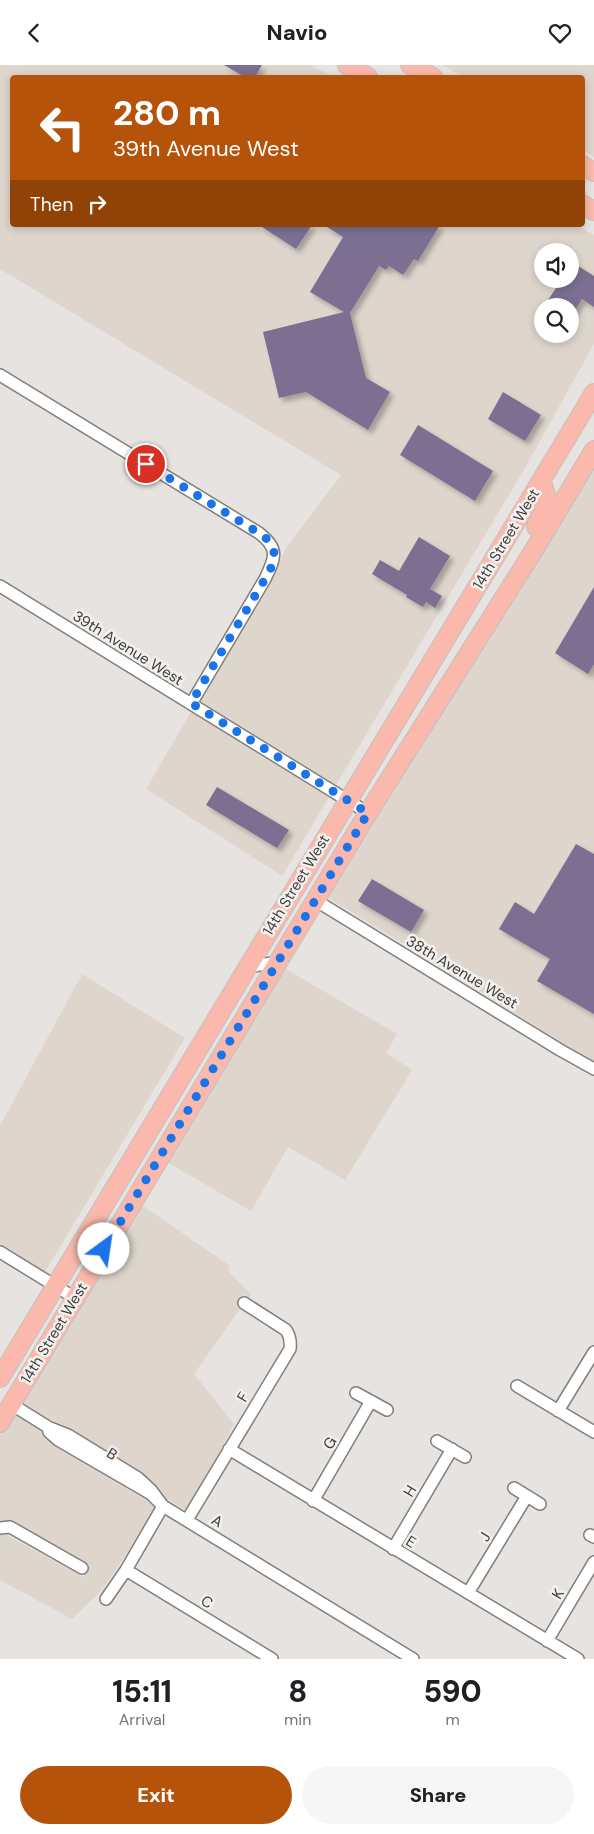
<!DOCTYPE html>
<style>
:root{--surface:#fff;--page:#f6f6f6;--text:#202124;--muted:#757577;--accent:#b45309}
body{margin:0;font-family:"DM Sans",sans-serif;background:var(--page);color:var(--text);height:100vh;display:flex;flex-direction:column;font-size:19px;white-space:nowrap}
*{box-sizing:border-box;margin:0}
p{font-size:16px;color:var(--muted)}
.icon{flex:none;width:28px;height:28px;fill:none;stroke:currentColor;stroke-width:2;stroke-linecap:round;stroke-linejoin:round}
.map{position:relative;height:1594px;overflow:hidden}
.panel{display:flex;flex-direction:column;background:var(--surface);flex:1}
.panel>*{flex:none}
.guide{position:absolute;left:10px;top:10px;width:575px;height:152px;border-radius:5px;box-shadow:0 2px 8px #0003;background:#b45309;color:#fff;overflow:hidden}
.tools{position:absolute;left:534px;top:178px;display:grid;gap:10px}
.tools a{display:grid;place-items:center;width:45px;height:45px;border-radius:50%;background:var(--surface);box-shadow:0 2px 8px #0003;font-size:25px}
.pin{position:absolute;display:grid;place-items:center;width:42px;height:42px;color:#fff;margin:-21px;border:2px solid #fff;border-radius:50%;box-shadow:0 1px 5px #0007}
.me{position:absolute;width:55px;margin:-28px;rotate:31deg;stroke-linejoin:round;filter:drop-shadow(0 0 4px #0008)}
.turn{display:flex;align-items:center;gap:18px;height:105px;padding:0 20px;font-size:22px}
.turn .icon{width:65px;height:65px;stroke-width:2.5}
.turn b{display:block;font-size:35px;line-height:42px}
.then{display:flex;align-items:center;height:48px;padding:0 20px;background:#0003;gap:10px;font-size:19px}
.eta{display:flex;justify-content:space-evenly;align-items:center;height:85px;text-align:center}
.eta b{font-size:30px;font-weight:800;line-height:35px}
.cta{display:flex;gap:10px;margin-top:auto;padding:10px 20px}
.cta a{flex:1;height:58px;border-radius:30px;background:var(--accent);color:#fff;font-size:20px;font-weight:800;line-height:58px;text-align:center}
.cta a+a{background:var(--page);color:var(--text)}
header{display:flex;justify-content:space-between;align-items:center;height:65px;padding:0 20px;background:var(--surface);font-size:22px;font-weight:800}
.map>svg:first-child{display:block}
.built{fill:#ded6cd;fill-rule:evenodd}
.building{fill:#7b6f92;filter:url(#shadow)}
.lines{fill:none;stroke-linecap:round;stroke-linejoin:round}
.minor-casing{stroke:#817f7c;stroke-width:14}
.primary-casing{stroke:#c1c1c0;stroke-width:20}
.minor{stroke:#fff;stroke-width:11}
.primary{stroke:#fab9ac;stroke-width:18}
.route{stroke:#1a73e8;stroke-width:9;stroke-dasharray:0 16.2}
.labels{text-anchor:middle;dominant-baseline:central;stroke-width:5;stroke-linejoin:round;paint-order:stroke}
.street-label{font-size:15px;fill:#3e3d3b;stroke:#f3f1ed}
</style>
<header><svg class="icon" aria-label="back" viewBox="0 0 24 24"><path d="M15 5l-7 7 7 7"/></svg>Navio<svg class="icon" aria-label="heart" viewBox="0 0 24 24"><path d="M12 20l-8-8c-3-5 5-10 8-4 3-6 11-1 8 4z"/></svg></header>
<div class="map">
<svg width="594" height="1594" viewBox="0 0 594 1594">
<defs>
<filter id="shadow"><feDropShadow dx="4" dy="4" stdDeviation="2.5" flood-color="#0004"/></filter>
</defs>
<rect width="100%" height="100%" fill="#e6e3e0"/>
<path class="built" d="M0,0h311l21,12h-320v148h565l17,10v109l-69,124 -189,317 -136,-84 71,-119 15,-34 55,-73 -341,-206zM542,186h28v28h-28zM542,241h28v28h-28z
M442,0h152v92l-11,-7 -1,-73h-119z
M594,397v599l-30,-17 -122,-77 -117,-71z
M191,647l138,85 -47,79 -136,-87z
M284,903l113,66 -11,19 26,17 -67,110 -57,-33 -37,64 -86,-50z
M82,909l103,64 -140,234 -45,-28v-118z
M139,1138l91,63 -2,5 23,23 -2,4 -6,-4 -7,12 4,3 -46,65 40,50 -22,43 -26,43 -19,-10 -12,-16 -14,-12 -70,-43 -17,-8 -1,-2 -3,1 -30,-19z
M13,1348l29,19 2,6 10,8 92,54 8,7 -21,37 -31,46 -30,29 -72,-39v-45l5,-1 78,43 7,-12 -78,-44 -12,1v-87z"/>
<path class="building" d="M224,0h38l-7,12h-10z
M259,160h53l-16,24z
M324,160h116l-22,36 -4,-2 -11,16 -14,-9 -3,4 -7,-4 -29,47 16,65 24,14 -22,38 -62,-38 -27,6 -16,-66 81,-20 -34,-20 33,-55z
M570,196l24,15v31l-12,-8 -12,19v-12h-26l18,-27h8z
M503,327l38,23 -16,26 -37,-22z
M418,360l75,46 -18,30 -75,-46z
M419,472l31,19 -20,33 12,7 -7,12 -9,-6 -3,5 -17,-10 1,-2 -35,-21 8,-14 19,11z
M594,522v77l-6,10 -33,-21z
M217,722l72,43 -12,18 -71,-43z
M576,779l18,10v160l-57,-33 13,-22 -51,-30 16,-27 19,12z
M372,814l52,31 -13,22 -53,-31z"/>
<g class="lines">
<defs>
<path id="minor" d="M0,310l259,158c21,16 16,25 6,46l-74,125
M0,521l368,227
M315,835l245,150 34,19
M247,902l31,-5
M0,1187l75,46
M517,1321l77,46
M356,1328l31,17
M11,1339l37,23 20,8 70,43 13,12 12,16 250,153
M558,1346l36,-59
M48,1362l1,5 9,8 93,54 12,12 -37,64 -20,29
M437,1376l28,16
M229,1384l349,210
M514,1423l26,16
M313,1436l58,-100
M187,1455l103,-171c1,-8 0,-13 -4,-19l-42,-27
M0,1463l10,-1 72,41
M590,1470l4,2
M393,1484l59,-100
M126,1505l146,89
M468,1528l59,-97
M547,1576l47,-79"/>
<path id="primary" d="M347,0l21,12
M410,0l23,12
M582,100l12,7
M582,139l12,7
M536,462c11,-19 15,-25 5,-46
M0,1313l594,-985
M0,1358l368,-610 166,-263 60,-100"/>
</defs>
<use href="#minor" class="minor-casing"/>
<use href="#primary" class="primary-casing"/>
<use href="#minor" class="minor"/>
<use href="#primary" class="primary"/>
</g>
<g class="lines">
<path class="route" d="M104,1184l264,-436 -177,-110 74,-124 7,-13 2,-14 -7,-13 -8,-6 -113,-69"/>
</g>
<g class="labels">
<g class="street-label">
<text transform="translate(506 474) rotate(-59)">14th Street West</text>
<text transform="translate(128 583) rotate(32)">39th Avenue West</text>
<text transform="translate(296 820) rotate(-59)">14th Street West</text>
<text transform="translate(462 907) rotate(31)">38th Avenue West</text>
<text transform="translate(54 1268) rotate(-59)">14th Street West</text>
<text transform="translate(243 1332) rotate(-59)">F</text>
<text transform="translate(330 1378) rotate(-59)">G</text>
<text transform="translate(112 1389) rotate(31)">B</text>
<text transform="translate(410 1426) rotate(-59)">H</text>
<text transform="translate(217 1456) rotate(31)">A</text>
<text transform="translate(485 1472) rotate(-59)">J</text>
<text transform="translate(411 1477) rotate(31)">E</text>
<text transform="translate(558 1529) rotate(-59)">K</text>
<text transform="translate(207 1537) rotate(31)">C</text>
</g>
</g>
</svg>
<div class="tools">
<a><svg class="icon" aria-label="sound" viewBox="0 0 24 24"><path d="M4 9h4l5-4v14l-5-4H4zM17 9q2 3 0 6"/></svg></a>
<a><svg class="icon" aria-label="search" viewBox="0 0 24 24"><circle cx="10" cy="10" r="6"/><path d="M15 15l6 6"/></svg></a>
</div>
<div class="pin" style="left:146px;top:399px;background:#d93025"><svg class="icon" aria-label="arrive" viewBox="0 0 24 24"><path d="M6 21V4h12l-3 4 3 4H6"/></svg></div>
<svg class="me" style="left:104px;top:1184px" viewBox="-20 -20 40 40"><circle r="19" fill="#fff"/><path d="M0-13L10 11 0 6-10 11z" fill="#1a73e8"/></svg>
<div class="guide">
<div class="turn"><svg class="icon" aria-label="left" viewBox="0 0 24 24"><path d="M17 20v-9H6M10 6l-5 5 5 5"/></svg><div><b>280 m</b>39th Avenue West</div></div>
<div class="then">Then<svg class="icon" aria-label="right" viewBox="0 0 24 24"><path d="M7 20v-9h11M14 6l5 5-5 5"/></svg></div>
</div>
</div>
<section class="panel">
<div class="eta">
<div><b>15:11</b><p>Arrival</p></div>
<div><b>8</b><p>min</p></div>
<div><b>590</b><p>m</p></div>
</div>
<div class="cta"><a>Exit</a><a>Share</a></div>
</section>
